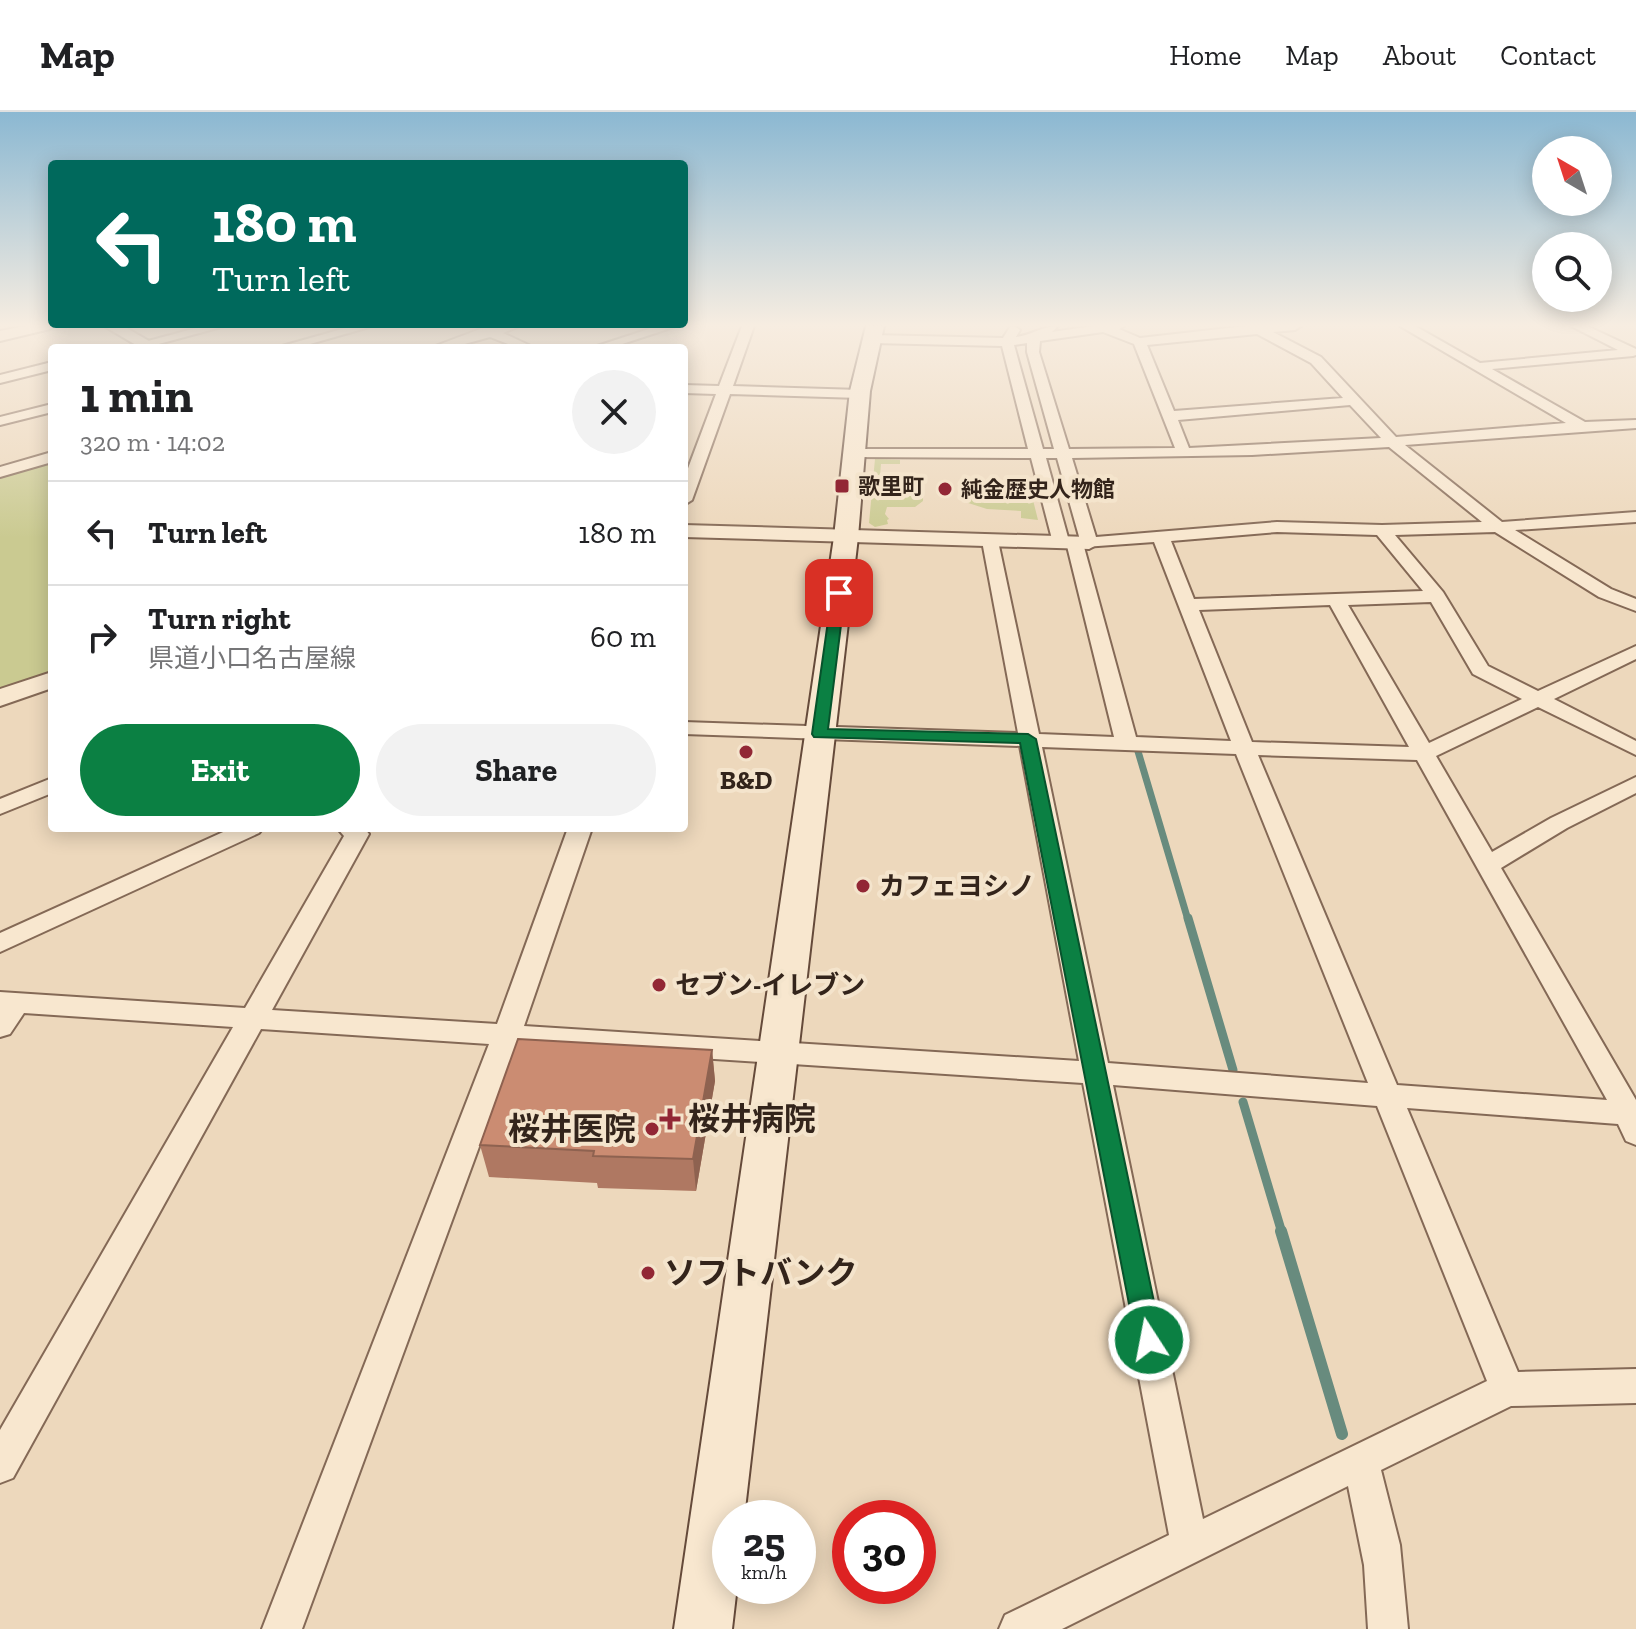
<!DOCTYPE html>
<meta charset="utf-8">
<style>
:root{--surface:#fff;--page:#f2f2f2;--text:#202124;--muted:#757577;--line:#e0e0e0;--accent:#0b8043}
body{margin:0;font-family:"Zilla Slab","Noto Sans JP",serif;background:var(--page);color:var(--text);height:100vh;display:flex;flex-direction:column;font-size:30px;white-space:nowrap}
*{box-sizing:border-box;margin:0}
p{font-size:26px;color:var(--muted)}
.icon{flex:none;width:44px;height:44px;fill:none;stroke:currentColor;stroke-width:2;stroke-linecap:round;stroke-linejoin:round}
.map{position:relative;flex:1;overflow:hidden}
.panel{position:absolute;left:48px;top:232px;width:640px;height:488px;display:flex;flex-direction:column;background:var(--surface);border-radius:8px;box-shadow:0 4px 20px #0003}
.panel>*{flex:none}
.top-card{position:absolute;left:48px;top:48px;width:640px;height:168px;border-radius:8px;box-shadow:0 4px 20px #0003;background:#00695c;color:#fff;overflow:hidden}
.needle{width:52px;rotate:321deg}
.tools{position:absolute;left:1532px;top:24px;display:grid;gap:16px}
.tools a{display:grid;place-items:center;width:80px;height:80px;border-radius:50%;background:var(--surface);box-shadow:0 4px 20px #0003;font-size:40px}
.speed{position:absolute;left:712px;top:1388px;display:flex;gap:16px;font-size:40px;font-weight:700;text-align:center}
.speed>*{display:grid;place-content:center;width:104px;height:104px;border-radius:50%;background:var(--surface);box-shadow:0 4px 20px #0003;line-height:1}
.speed small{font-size:20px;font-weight:400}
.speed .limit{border:12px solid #d22;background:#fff;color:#111}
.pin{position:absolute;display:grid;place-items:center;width:68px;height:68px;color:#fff;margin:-34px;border-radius:16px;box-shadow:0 4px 12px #0006}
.me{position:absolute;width:88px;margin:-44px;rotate:349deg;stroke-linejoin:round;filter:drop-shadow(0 0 6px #0008)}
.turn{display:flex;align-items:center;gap:28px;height:168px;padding:0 32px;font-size:36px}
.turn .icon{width:104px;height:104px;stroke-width:2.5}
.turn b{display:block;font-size:56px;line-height:68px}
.round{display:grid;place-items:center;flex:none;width:84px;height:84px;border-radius:42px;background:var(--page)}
.overview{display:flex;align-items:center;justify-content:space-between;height:136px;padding:0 32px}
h1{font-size:48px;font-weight:700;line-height:60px}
.primary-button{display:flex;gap:16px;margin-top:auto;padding:16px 32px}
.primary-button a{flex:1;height:92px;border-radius:48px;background:var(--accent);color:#fff;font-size:32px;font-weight:700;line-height:92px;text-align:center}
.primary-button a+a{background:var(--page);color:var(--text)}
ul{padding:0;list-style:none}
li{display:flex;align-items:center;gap:24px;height:104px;padding:0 32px;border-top:2px solid var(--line)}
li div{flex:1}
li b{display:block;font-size:30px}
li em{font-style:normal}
header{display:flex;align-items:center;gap:48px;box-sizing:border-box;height:112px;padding:0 40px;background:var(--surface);border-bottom:2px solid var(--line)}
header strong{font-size:38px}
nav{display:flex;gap:44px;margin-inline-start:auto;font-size:28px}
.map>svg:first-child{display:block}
.green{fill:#caca91}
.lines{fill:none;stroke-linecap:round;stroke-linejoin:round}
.stream-far2{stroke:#688b7e;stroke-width:7}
.stream-far1{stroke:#688b7e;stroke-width:9}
.stream{stroke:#688b7e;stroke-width:12}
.minor-casing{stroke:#846956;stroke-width:4}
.tertiary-casing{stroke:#846956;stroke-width:4}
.secondary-casing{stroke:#654a3a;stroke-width:4}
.minor{fill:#f8e7cf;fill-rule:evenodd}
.tertiary{fill:#f8e7cf;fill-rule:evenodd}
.secondary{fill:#f8e7cf;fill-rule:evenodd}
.wall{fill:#af7862}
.shaded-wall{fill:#8e6250}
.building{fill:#cb8c72;stroke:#8e6250;stroke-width:2}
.route{fill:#0b8043;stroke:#07532c;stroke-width:2}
.poi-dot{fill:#922735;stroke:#f4e4cc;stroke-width:3}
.labels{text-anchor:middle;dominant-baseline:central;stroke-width:8;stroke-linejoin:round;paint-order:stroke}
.far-poi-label{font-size:22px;font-weight:bold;fill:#33241b;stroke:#f4e4cc;text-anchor:start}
.poi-label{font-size:26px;font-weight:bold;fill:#33241b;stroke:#f4e4cc;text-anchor:start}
.near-poi-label{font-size:32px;font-weight:bold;fill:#33241b;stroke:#f4e4cc;text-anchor:start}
</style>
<header>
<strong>Map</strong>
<nav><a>Home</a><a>Map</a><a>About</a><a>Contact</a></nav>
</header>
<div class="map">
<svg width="1636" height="1517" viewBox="0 0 1636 1517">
<rect width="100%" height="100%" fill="#edd8bc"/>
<path class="green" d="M52,347v215l-52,19v-219z
M875,347l25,1v4h-19l-1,12 11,5 2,13h30v7l-8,6h-28l-2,7 4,5 -2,1 1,4 -13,3 -6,-4z
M1014,364h13l11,44 -17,-2v-7l-34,-2 -22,-7 1,-5 58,1 -2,-14 -13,-4z"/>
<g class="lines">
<path class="stream-far2" d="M1137,636l51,172"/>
<path class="stream-far1" d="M1188,806l45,152
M1243,990l39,131"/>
<path class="stream" d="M1281,1119l61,203"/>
<defs>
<path id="minor" d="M204,214h21l-81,22h-22z
M353,214h20l-77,22h-21z
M501,214h19l-17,7 32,15h-17l-28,-11 -40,11h-20l53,-20z
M658,214h19l-67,22h-19z
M742,214h12l-21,60 127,4 7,4 -7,4 -130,-4 -38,106 -8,5v-26l32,-85 -32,-1v-8l35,1z
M1014,214l6,4 -4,7c16,-2 26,-11 42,-11l-6,6 41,-6h31l-5,3 21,9 106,-12h55l-6,4 -22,2 48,25 75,80 170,-14 -166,-97h15l65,37 138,-13 -47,-24h16l49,23v6l-3,1 -141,13 93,53 51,-2v8l-231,17 97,77 134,-10v10l-121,8 96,59 25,10v12l-37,-14 -104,-65 -100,3 48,57 45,74 50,25 98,-45v13l-82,40 82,42v14l-98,-48 -102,49 56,96 59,-34 85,-41v16l-69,35 -66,40 135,232v45l-10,-4 -8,-17 -211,-16 111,264 118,-3v34l-125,3 -130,64 19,75 8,84h-40l-4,-64 -16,-79 -286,143h-63l6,-14 164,-80 -86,-452 -567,-37 -214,583h-40l227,-585 -228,-15 -248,449 -13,5v-53l233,-403 -209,-14 -14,21 -10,3v-45l245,16 99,-172 -7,-8h27l5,6 -97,176 225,14 71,-196h24l-68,198 555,35 -59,-315 -336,-12v-12l334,11 -36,-192 8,-5 8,5 41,193 75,3 -47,-191 -6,2 -8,-5 -22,-85 -177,-1 -7,-4 7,-4h174l-26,-103 -129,-3 -6,-4 6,-4 130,3 7,-11zM1103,220l31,12 41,104 -106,1 -30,-97 1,-11zM1257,222l54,29 32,35 -169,13 -27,-66zM1027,231v9l27,97h-11l-29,-104zM1350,293l31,33 -192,10 -11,-28zM1389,335l93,75 -100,3 -105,-3 -181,15 -24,-79 180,-3zM1046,346h11l23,82 -11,1zM1277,420l100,3 46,56 -229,8 -23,-58zM1154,430l77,199 -95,-4 -52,-190zM1431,490l42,72 49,25 -93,44 -81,-138zM1330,493l79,142 -157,-5 -53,-132zM1042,635l194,7 132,329 -260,-20zM1258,643l159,5 190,340 -210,-15zM1113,973l264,21 110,275 -284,138z
M52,250v8l-52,13v-8z
M52,292v8l-52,13v-8z
M52,340v10l-52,15v-10z
M52,666v15l-52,21v-15z
M232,716h31l-4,5 -259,119v-19z"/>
<path id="tertiary" d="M25,214h28l-3,3 -50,12v-10z
M104,214h19l38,22h-20z
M684,413l405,12 11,6 -11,6 -405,-12z
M52,560v16l-52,18v-17z"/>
<path id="secondary" d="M866,214h18l-14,65 -12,146 -114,981h-14v68h7l-5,43h-58l160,-1092 16,-146z"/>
</defs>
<use href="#minor" class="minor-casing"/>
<use href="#tertiary" class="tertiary-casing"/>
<use href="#secondary" class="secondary-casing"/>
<use href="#minor" class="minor"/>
<use href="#tertiary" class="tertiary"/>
<use href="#secondary" class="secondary"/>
</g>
<path class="wall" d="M712,938l3,31 -19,110 -98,-3 -1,-5 -108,-6 -9,-32z"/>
<path class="shaded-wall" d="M712,938l3,31 -19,110 -3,-32z"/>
<path class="building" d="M518,927l194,11 -19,109 -100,-3 1,-5 -114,-6z"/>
<linearGradient id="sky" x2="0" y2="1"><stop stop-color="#8bb8d2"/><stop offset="0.5" stop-color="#f7ede1"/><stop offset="1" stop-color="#f7ede1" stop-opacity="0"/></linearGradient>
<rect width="1636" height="426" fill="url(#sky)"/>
<path class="route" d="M839,477l6,4 -17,136 200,5 8,5 126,601 -4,8 -9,3 -10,-3 -3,-8 -116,-597 -206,-6 -2,-3 20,-141z"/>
<g class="poi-dot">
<rect x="834" y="366" width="16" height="16" rx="4"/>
<circle cx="945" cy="377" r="8"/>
<circle cx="746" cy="640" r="8"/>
<circle cx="863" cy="774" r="8"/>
<circle cx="659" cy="873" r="8"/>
<path d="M666 995h8v8h8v8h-8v8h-8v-8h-8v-8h8z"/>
<circle cx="652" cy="1017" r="8"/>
<circle cx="648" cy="1161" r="8"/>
</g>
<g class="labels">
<g class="far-poi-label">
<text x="858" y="374">歌里町</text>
<text x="961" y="377">純金歴史人物館</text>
</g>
<g class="poi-label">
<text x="746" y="668" text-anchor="middle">B&amp;D</text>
<text x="879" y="774">カフェヨシノ</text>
<text x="675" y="873">セブン-イレブン</text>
</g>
<g class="near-poi-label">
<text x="688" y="1007">桜井病院</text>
<text x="636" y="1017" text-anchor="end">桜井医院</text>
<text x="664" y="1161">ソフトバンク</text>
</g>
</g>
</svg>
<div class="tools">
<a><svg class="needle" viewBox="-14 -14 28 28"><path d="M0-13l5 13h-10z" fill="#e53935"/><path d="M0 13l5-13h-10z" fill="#757577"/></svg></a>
<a><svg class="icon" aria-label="search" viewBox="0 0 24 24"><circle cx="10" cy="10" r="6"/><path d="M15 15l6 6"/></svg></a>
</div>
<div class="speed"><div>25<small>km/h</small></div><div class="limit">30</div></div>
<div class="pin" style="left:839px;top:481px;background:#d93025"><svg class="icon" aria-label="arrive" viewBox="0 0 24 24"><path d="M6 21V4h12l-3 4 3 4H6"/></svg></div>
<svg class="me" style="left:1149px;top:1228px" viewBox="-20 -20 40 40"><circle r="17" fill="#0b8043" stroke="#fff" stroke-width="3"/><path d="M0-11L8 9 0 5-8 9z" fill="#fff"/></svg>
<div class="top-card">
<div class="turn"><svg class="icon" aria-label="left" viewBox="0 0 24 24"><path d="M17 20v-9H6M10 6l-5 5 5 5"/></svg><div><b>180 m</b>Turn left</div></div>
</div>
<section class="panel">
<div class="overview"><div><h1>1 min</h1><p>320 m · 14:02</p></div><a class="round"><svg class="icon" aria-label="close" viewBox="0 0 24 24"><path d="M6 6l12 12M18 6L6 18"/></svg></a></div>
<ul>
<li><svg class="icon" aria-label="left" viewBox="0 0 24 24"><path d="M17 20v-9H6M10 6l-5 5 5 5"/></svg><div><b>Turn left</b></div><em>180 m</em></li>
<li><svg class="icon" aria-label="right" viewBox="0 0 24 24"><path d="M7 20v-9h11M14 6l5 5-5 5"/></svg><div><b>Turn right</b><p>県道小口名古屋線</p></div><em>60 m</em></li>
</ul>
<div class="primary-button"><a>Exit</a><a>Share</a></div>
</section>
</div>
